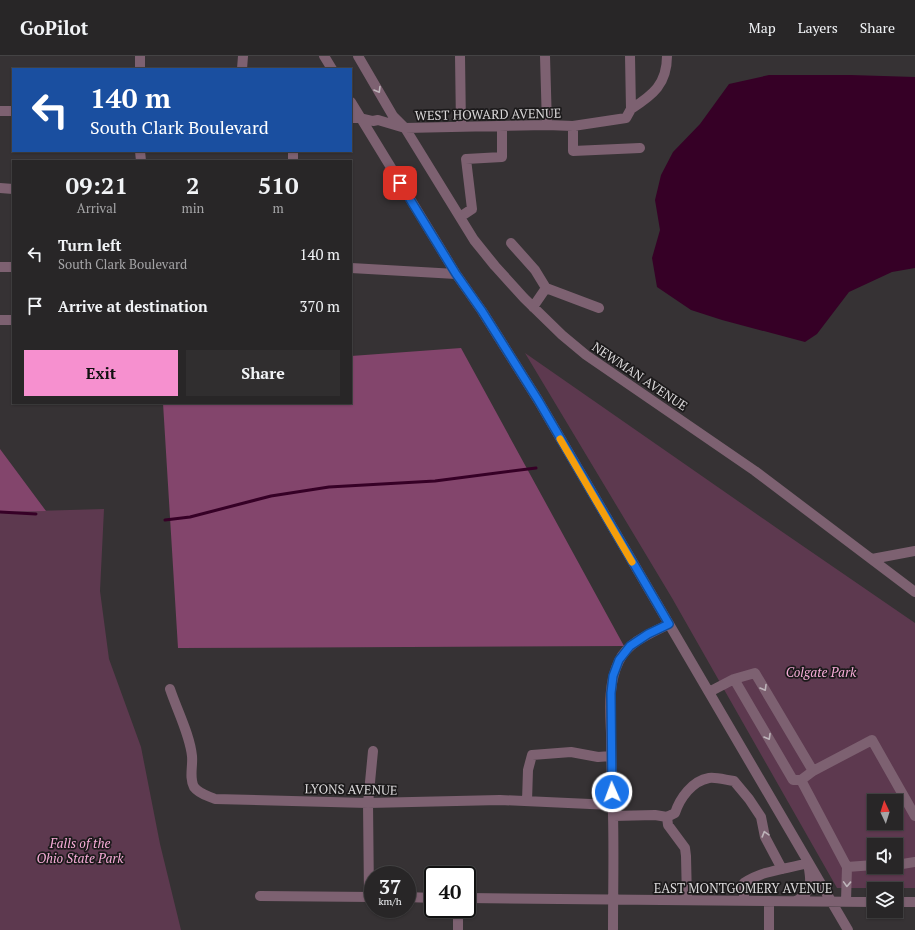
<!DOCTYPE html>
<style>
:root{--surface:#282627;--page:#302e2f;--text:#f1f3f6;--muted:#a5a5a7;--line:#444344;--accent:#f690cf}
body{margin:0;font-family:"PT Serif",serif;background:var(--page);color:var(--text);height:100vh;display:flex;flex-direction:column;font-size:15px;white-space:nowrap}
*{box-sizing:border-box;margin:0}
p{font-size:13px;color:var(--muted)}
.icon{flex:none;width:22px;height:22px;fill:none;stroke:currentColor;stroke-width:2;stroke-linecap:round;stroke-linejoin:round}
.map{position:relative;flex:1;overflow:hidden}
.sheet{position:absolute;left:12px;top:104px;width:340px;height:244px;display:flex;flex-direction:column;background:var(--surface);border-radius:0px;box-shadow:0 1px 3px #0004,0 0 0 1px var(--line)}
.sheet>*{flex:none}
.guide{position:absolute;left:12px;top:12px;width:340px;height:84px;border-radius:0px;box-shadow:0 1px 3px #0004,0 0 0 1px var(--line);background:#1a4fa0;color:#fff;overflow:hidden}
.needle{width:26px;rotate:356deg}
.buttons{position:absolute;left:867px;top:738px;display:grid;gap:8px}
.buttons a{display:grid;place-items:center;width:36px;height:36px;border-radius:0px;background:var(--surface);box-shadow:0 1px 3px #0004,0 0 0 1px var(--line);font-size:20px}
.speed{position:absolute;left:364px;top:810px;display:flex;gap:8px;font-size:20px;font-weight:700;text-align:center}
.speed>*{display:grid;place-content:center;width:52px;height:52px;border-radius:50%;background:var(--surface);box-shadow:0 1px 3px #0004,0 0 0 1px var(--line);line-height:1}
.speed small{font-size:10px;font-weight:400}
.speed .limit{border:2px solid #111;border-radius:6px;background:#fff;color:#111}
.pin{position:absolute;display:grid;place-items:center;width:34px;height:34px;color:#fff;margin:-17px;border-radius:8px;box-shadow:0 2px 6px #0006}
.me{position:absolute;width:44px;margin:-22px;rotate:358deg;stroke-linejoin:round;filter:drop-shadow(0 0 3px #0008)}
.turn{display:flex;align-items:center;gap:14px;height:84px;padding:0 12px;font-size:18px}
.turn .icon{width:52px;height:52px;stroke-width:2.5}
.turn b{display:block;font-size:28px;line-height:34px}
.eta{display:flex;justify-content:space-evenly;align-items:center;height:68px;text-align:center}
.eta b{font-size:24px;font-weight:700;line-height:28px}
.cta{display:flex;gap:8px;margin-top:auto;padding:8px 12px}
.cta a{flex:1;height:46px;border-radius:0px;background:var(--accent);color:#111;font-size:16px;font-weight:700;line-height:46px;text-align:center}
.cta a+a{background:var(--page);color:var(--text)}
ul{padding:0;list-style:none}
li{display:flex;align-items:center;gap:12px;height:52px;padding:0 12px}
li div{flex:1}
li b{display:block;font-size:15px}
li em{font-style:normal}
header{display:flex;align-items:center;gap:24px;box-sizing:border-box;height:56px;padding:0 20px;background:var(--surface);border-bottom:1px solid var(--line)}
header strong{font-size:19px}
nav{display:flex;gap:22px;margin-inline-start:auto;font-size:14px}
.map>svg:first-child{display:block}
.green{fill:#5d394f;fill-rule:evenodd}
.forest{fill:#83456c}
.water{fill:#360026}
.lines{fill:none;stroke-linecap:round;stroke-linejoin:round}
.stream{stroke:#360026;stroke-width:3}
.minor{stroke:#7d6171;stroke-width:10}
.oneway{stroke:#beb4ba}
.route-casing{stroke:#114b97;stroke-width:10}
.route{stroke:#1a73e8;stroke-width:7}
.slow{stroke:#f59e0b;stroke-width:7}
.labels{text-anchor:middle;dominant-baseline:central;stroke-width:3.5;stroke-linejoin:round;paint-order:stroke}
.street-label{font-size:13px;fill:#dad8d9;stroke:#1c1a1b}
.park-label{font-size:13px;font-style:italic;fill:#f6acd7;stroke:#1c1a1b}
</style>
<header>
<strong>GoPilot</strong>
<nav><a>Map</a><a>Layers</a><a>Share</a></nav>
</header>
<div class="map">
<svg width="915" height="874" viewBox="0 0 915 874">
<rect width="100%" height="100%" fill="#363234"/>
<path class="green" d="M525,297l256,178 134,92v265h-78l-165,-290zM874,745h22v22h-22zM874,789h22v22h-22z
M104,453l-4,82 9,68 32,88 19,97 21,86h-181v-418z"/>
<path class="forest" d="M461,292l163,298 -446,2 -15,-245h188v-47z
M0,393l46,62 -46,1z"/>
<path class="water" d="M769,19h82l64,2v191l-23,4 -43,20 -32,42 -12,8 -83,-22 -31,-10 -34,-23 -5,-29 8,-28 -5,-30 6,-25 12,-23 27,-28 29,-40z"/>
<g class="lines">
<path class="stream" d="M0,456l36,2
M165,464l25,-3 81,-21 58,-9 106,-6 101,-13"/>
<path class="minor" d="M324,0l8,13
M358,0l35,60 12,12 69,112 21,26 29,32 38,37 24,20 169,116 160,121
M460,0l1,70
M545,0l2,69
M140,13v-13
M242,13l1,-13
M351,46l105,172 26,37 56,89 310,530
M631,53c22,-14 36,-25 36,-53
M0,55h13
M351,62h9l13,3 5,-1 27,8 142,-3 26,1 53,-8 5,-9 -1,-53
M573,70v25l67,-3
M140,95l1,10
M293,95v10
M0,132l13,1
M460,161l12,-8 -6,-50 36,-2v-31
M511,187l24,27 11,18 -13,19
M0,211h13
M351,212l105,6
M546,232l53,20
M0,264h13
M872,503l43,-8
M734,623l59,101h8l12,-9 59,-31 43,76
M170,633c7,21 20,46 22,67 1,10 -3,22 2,31 5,7 14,9 21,12l153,4 132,-3 112,5
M709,636l25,-13 21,-6 58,98
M801,724l46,87 -1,34
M527,745l1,-31 4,-15 39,-3 27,5 13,-1
M613,760l42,-1 12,2 8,-4c5,-15 17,-32 34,-35 7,-1 17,2 25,3l15,18 12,18 4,20 17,32
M667,761l1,8 17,23 1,8 1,44
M896,809l19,-3
M847,811l27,-2
M260,840l113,1
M369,841l-1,-94 5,-52
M407,841l26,1
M467,842l407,4
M744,844v-17c19,-13 43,-14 64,-20 3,18 6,28 -12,38
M896,846h19
M458,874v-21
M613,874c0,-38 1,-77 0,-115 -1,-28 -2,-55 -2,-82 -1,-24 -3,-50 8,-72 9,-19 32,-28 50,-37
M769,874v-29"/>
</g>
<defs><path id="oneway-chevron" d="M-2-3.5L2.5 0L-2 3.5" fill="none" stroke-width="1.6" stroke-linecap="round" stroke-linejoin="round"/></defs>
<g class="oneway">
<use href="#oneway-chevron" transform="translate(378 34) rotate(59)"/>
<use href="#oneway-chevron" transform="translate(764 632) rotate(60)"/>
<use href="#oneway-chevron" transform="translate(768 681) rotate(60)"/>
<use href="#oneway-chevron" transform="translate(765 778) rotate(-106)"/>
<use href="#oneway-chevron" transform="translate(847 828) rotate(92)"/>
</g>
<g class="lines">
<defs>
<path id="route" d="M400,127l56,91 26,37 56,89 131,224 -21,10 -18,12 -11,14 -6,16 -2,17 1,99"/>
</defs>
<use href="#route" class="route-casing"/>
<use href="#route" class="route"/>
<path class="slow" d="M560,383l72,123"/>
</g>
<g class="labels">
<g class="street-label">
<text transform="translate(488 58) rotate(-1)">WEST HOWARD AVENUE</text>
<text transform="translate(640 320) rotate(34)">NEWMAN AVENUE</text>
<text transform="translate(351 733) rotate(1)">LYONS AVENUE</text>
<text x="743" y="832">EAST MONTGOMERY AVENUE</text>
</g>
<g class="park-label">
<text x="821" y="616">Colgate Park</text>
<text x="80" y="787">Falls of the<tspan x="80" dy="15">Ohio State Park</tspan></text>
</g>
</g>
</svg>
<div class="buttons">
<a><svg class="needle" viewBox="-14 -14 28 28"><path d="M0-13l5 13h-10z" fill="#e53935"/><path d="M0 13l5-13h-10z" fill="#a5a5a7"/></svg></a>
<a><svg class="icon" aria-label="sound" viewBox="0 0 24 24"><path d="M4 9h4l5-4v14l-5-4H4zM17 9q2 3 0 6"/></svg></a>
<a><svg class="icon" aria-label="layers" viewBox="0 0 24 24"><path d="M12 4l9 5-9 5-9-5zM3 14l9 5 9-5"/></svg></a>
</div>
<div class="speed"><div>37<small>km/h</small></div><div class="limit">40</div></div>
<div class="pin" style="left:400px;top:127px;background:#d93025"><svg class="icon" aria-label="arrive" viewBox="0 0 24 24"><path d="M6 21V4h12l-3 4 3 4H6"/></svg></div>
<svg class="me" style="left:612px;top:736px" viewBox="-20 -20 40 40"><circle r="17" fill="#1a73e8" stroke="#fff" stroke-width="3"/><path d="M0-11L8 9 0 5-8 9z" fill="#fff"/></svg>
<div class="guide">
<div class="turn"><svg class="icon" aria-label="left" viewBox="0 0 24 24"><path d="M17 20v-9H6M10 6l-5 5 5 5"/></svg><div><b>140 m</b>South Clark Boulevard</div></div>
</div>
<section class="sheet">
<div class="eta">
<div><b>09:21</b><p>Arrival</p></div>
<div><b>2</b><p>min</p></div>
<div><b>510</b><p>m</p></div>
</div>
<ul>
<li><svg class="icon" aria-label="left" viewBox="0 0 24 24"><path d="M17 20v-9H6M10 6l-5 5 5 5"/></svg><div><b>Turn left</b><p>South Clark Boulevard</p></div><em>140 m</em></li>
<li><svg class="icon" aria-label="arrive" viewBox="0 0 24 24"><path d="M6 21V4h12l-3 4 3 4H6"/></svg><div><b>Arrive at destination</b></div><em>370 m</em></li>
</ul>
<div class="cta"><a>Exit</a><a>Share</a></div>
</section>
</div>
